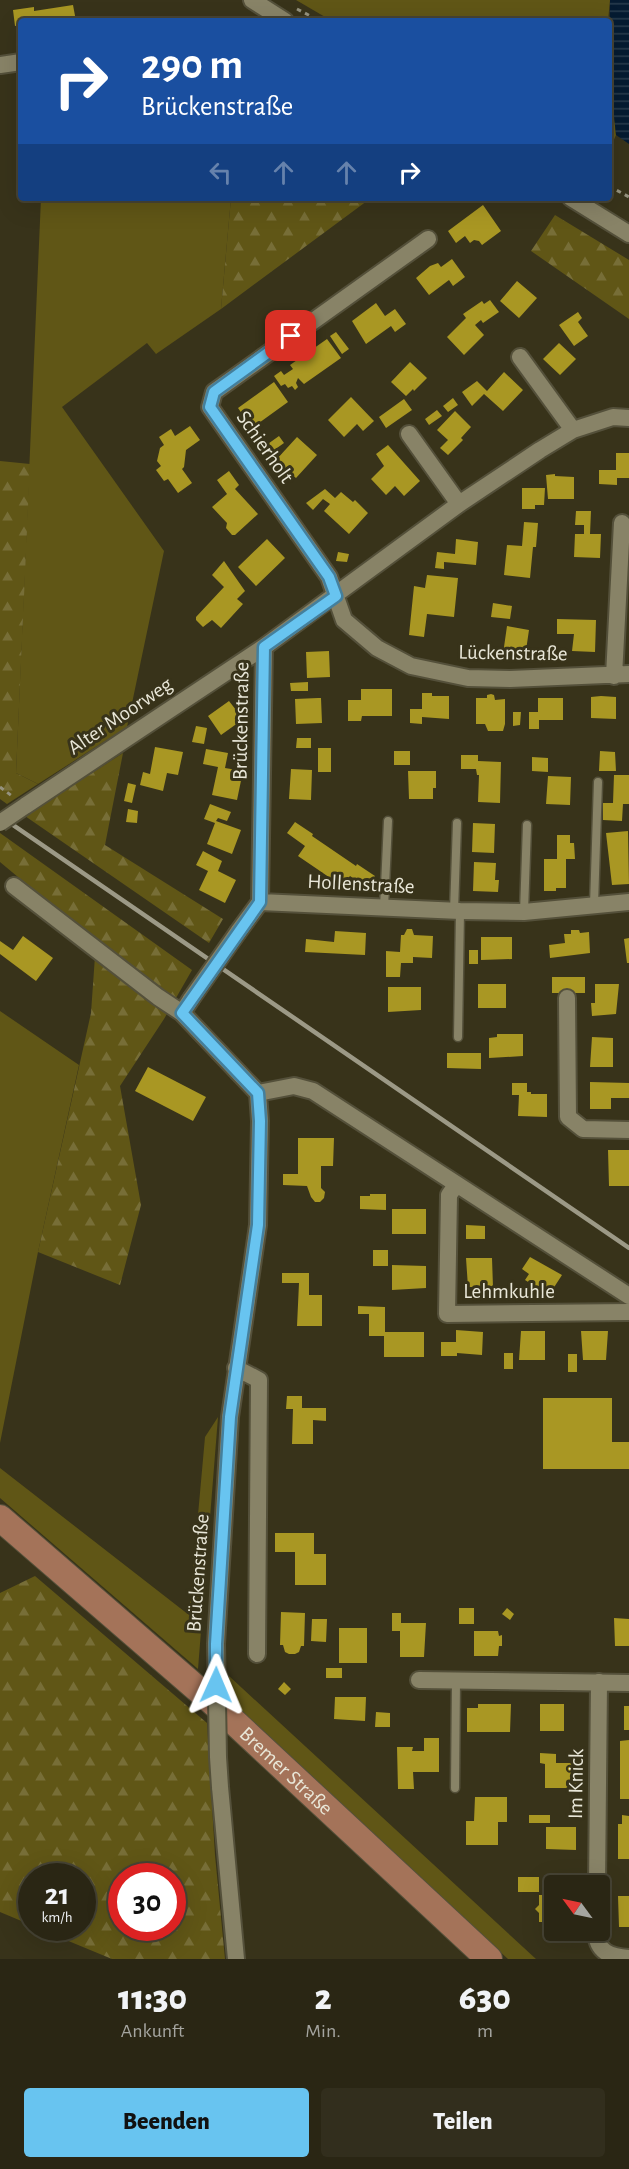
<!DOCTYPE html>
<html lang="de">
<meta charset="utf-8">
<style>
:root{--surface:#2a2614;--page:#322e1d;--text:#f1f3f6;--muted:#a5a5a0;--line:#464334;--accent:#68c4f0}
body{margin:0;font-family:"Alegreya Sans",sans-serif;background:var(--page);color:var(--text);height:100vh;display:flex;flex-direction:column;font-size:22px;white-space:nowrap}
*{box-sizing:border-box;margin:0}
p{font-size:20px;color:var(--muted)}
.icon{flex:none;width:33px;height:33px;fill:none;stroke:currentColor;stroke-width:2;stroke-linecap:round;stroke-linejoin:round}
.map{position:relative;height:1959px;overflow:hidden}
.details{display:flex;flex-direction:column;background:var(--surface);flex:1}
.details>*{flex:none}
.guide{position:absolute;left:18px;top:18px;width:594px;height:183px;border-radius:6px;box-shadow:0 6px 24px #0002,0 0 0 2px var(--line);background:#1a4fa0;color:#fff;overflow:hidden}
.needle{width:39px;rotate:303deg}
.tools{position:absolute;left:544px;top:1875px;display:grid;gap:12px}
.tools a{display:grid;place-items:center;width:66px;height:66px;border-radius:6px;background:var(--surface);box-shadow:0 6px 24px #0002,0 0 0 2px var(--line);font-size:30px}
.speed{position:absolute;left:18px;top:1863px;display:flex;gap:12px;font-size:30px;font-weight:700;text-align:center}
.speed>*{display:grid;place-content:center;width:78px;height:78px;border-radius:50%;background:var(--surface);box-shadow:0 6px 24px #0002,0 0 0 2px var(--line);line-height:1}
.speed small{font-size:15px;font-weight:400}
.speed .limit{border:9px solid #d22;background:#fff;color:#111}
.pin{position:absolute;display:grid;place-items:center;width:51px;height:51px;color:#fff;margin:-26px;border-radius:12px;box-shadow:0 3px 9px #0006}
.me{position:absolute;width:66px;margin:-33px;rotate:1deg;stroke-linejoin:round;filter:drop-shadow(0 0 4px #0008)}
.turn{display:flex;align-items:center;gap:21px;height:126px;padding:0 24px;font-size:27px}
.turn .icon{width:78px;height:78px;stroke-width:2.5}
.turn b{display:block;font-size:42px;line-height:51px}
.lanes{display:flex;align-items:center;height:57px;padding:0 24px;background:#0003;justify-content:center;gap:30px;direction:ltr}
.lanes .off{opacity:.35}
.eta{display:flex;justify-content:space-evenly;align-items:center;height:102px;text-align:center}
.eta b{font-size:36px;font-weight:800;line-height:42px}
.primary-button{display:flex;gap:12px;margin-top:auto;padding:12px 24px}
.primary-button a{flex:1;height:69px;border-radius:6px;background:var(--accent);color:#111;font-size:24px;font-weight:800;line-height:69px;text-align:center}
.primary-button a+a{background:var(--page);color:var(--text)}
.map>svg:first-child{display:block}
.green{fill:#605616}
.forest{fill:url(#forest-firs);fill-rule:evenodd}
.water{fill:url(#water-rules)}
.building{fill:#a99723}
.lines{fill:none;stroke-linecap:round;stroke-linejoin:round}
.lane-casing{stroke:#54503a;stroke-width:11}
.street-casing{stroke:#54503a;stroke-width:20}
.primary-casing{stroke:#54503a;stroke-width:28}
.path{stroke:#95927e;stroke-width:3;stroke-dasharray:4.5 4.5;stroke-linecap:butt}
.lane{stroke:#888367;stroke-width:8}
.street{stroke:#888367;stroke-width:16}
.primary{stroke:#a47359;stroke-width:26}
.rail{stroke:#9c9986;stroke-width:4.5}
.street-bridge-casing{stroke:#54503a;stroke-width:20;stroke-linecap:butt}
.street-bridge{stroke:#888367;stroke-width:16}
.route-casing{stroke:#447f9c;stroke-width:15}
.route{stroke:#68c4f0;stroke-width:10}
.labels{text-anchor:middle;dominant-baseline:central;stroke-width:6;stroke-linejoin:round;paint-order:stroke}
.street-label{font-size:21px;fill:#e9e7d8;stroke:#38331a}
</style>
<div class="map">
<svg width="629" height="1959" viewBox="0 0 629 1959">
<defs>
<pattern id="forest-firs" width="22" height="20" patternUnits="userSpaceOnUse" patternTransform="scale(1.5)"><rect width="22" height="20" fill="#605616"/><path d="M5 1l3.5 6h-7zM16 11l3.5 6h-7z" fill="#776e37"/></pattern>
<pattern id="water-rules" width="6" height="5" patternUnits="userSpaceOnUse" patternTransform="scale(1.5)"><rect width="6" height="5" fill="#051b31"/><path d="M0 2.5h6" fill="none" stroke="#293c4e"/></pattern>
</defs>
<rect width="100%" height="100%" fill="#38331a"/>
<path class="green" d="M296,0h314l-2,21h-276z
M609,70l7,65 -7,16z
M41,198h190l-10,111 -65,45 -9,-11 -85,64 102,144 -37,176 -89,57 -22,-11z
M0,1011l79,54 -41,187 -38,191z
M218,1417l-20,252 -198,-171v-30l189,147 16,-178z
M229,1676l307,283h-28l-279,-256z"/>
<path class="forest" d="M231,198h140l-150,111z
M555,215l74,45v59l-98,-68z
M0,461l30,3 -14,309 22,11 -31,20 -7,-5z
M123,753l-18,92 118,74 -14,24 -184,-127z
M0,833l192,137 -28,49 -44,67 21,119 -21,80 -82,-33 53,-239 5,-71 -96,-80z
M35,1576l172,147 8,132 10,104h-113l-75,-31h45v-52h-50l-1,49 -31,-13v-319zM172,1876v52h-50v-52z"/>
<path class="water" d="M610,0h19v144l-13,-9 -7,-65z"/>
<path class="building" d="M73,5l3,16h-20v-2l-35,2v4l-6,1 -2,-16 21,-3v4z
M483,205l18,26 -19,14 -3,-4 -5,-1 -4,3 -5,-7 -9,7 -8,-12z
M452,259l13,18 -12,9 -4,-6 -20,15 -13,-17 14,-12 8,-3 3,4z
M517,281l20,17 -18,20 -19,-17z
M490,300l9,12 -16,11 -2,-3 -6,5 9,10 -20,20 -17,-18 19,-19 -3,-4 19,-13 2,3z
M376,303l9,13 10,-7 11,15 -11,8 -4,-6 -25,18 -14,-23z
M578,312l4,6 -4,4 10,14 -14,10 -15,-21z
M336,332l13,17 -7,5 -12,-18z
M327,339l14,19 -37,26 -6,-6 -2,5 2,4 -3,3 -3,-4 -4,2 -3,-4 -4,2 -7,-10 7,-5 3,4 9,-6 -3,-4z
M559,343l17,16 -16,16 -17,-16z
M410,362l17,16 -13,13 -1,-2 -7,7 -15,-14z
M504,372l19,18 -20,21 -19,-17 -12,12 -10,-14 15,-11 10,10z
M274,382l14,20 -36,26 -14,-20z
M351,397l23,24 -11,10 -6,-7 -13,13 -16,-17z
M453,398l5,7 -10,7 -5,-6z
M404,399l8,11 -26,18 -7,-11z
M437,410l5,6 -13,9 -4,-6z
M455,411l16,16 -10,11 2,2 -15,15 -8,-7 8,-8 -11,-10z
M190,426l10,14 -14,10 -2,17 -2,2 10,14 -14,10 -10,-14 -4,2 -8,-11 5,-4 -4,-5 3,-13 4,-3 -5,-8 12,-8 4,7z
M279,436l5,7 -14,10 -5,-7z
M297,437l20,18 -21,23 -20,-18z
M388,445l32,36 -16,15 -9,-10 -9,9 -15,-16 13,-13 -8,-12z
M616,453h13v25h-12v7l-18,-1v-14h17z
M229,471l10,14 -4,4 23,25 -23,21h-3l-6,-7 1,-5 -15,-16 15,-13 -10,-14z
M555,474v2l19,1v22h-26l-2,-24z
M522,488h23l-1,17h-9v4h-13z
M325,489l10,9 6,-6 12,10 2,-2 13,13 -19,21 -25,-23 6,-7 -7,-5 -10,11 -7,-7z
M576,511h15l-1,23h11l-1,24 -26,-1 1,-23h9v-9h-9z
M524,522l14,1 -2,24h-3l-3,31 -26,-3 3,-30 15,1z
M267,539l18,19 -29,28 -18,-19z
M456,539l22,3 -2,23 -32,-3v7l-9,-1 2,-16 18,2z
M338,552l11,2 -2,8 -11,-1z
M224,561l21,30 -8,8 6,5 -22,24 -9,-8 -9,7 -7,-7v-3l28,-30 -12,-12z
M427,575l31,3 -4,39 -27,-3 -3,23 -15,-2 5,-49 11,2z
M493,603l19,3 -2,13 -19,-2z
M557,619l39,1 -1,32 -23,-1 2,-17h-17z
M507,626l22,4 -4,27 -22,-3z
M329,651l1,26 -23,1 -1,-26z
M308,682v9h-17l-1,-8z
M361,689h31v27h-30l-1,5h-13v-21h13z
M422,693h10v3h17v23l-27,-2v7l-12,-1v-14h12z
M491,694l3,1 1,5 10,-1v25l-2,7h-15l-3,-7h-9v-26h11v-3z
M601,696l15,1v22l-25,-1v-21z
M318,698h3l1,25 -26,1 -1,-25z
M538,698h25v22h-24v9h-10v-17h9z
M229,701l7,9 5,-1 3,5 -3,5 1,1 -21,15 -13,-19z
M513,712h8l-1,13 -7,1z
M196,726l11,2 -3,16 -12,-2z
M297,738h14v10h-15z
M155,747l28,5 -5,23 -11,-2 -4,18 -23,-6 3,-13 7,2z
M318,748h13v24h-13z
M206,749l22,4 -3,15 18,3 -6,29 -25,-5 6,-28 -15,-3z
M394,751h16v14h-16z
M600,751l15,1 1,19h-17z
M461,755h17v6l23,1 -1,41 -22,-1 1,-27h-2l-1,-6h-15z
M532,757l16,1v14l-16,-1z
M291,769l21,1 -1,30 -22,-1z
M408,771h28v17h-3v11h-24z
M614,775h15v29h-6l-1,17 -19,-1v-17h10z
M548,776l23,1 -1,28 -24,-1z
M128,783l8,2 -4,18 -8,-2z
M210,804l21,8 -4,9 -9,-3 -2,3 25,9 -9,24 -25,-10 8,-21 -11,-4z
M128,809l10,2 -1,12 -11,-1z
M295,822l18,12 -1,2 44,30 1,-2 18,12 -7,12 -18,-12 -8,10 -44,-30 7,-10 -18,-13z
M473,823l22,1 -1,29 -22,-1z
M628,831l1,53 -17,1 -6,-52z
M557,835h13v8h4l1,16h-9v29h-10v3h-12v-32h13z
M203,851l19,10 -4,10 18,9 -11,23 -26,-13 9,-19 -12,-6z
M474,862l22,1 -1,17h4l-1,12 -25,-1z
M407,929h5l2,6 19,1 -1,22 -19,-1v6h-12l-1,14h-14v-26l14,1 1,-17h3z
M571,930h8l1,3 9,-1 1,21 -40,5 -1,-13 16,-2 -1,-9h7z
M335,931l31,2 -1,22 -60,-3 1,-13 28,3z
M23,936l30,22 -17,23 -36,-27v-13l13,9z
M481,937h31v22l-31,1z
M629,938v25h-2l-3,-24z
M469,950h9v14h-9z
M552,977h33v16h-33z
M478,984h28v24h-28z
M595,984h24l-3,30 -24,2 -1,-13h4z
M388,987h33v23l-33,2z
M497,1034h26v22l-34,2v-20l8,-1z
M592,1037l21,1v29h-23z
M447,1053h34v16l-34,-1z
M148,1067l58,30 -13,24 -58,-30z
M590,1082l39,1v15h-18v11h-21z
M512,1083h15v9h4v2h16v23l-29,-1 1,-21h-7z
M298,1138h36l-1,28h-12v22l4,4 -1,6 -4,4h-5l-4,-5 -4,-11 -24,-1v-11h15z
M608,1150h21v36h-20z
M370,1194h16v16l-26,-1v-13h10z
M392,1209h34v25h-34z
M466,1225l19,1v13h-19z
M373,1250h15v16h-15z
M530,1257l32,18 -13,20 -24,-15 4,-6 -7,-5z
M466,1258h26l1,29h-25z
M392,1265l34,1v22l-34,2z
M282,1273h27v22h13v31h-25l2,-43h-17z
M358,1306l27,1v25h39v25h-40v-21h-15v-22h-11z
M456,1330l27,2 -1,23 -25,-2v3h-16v-14h15z
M521,1331h24v29h-26z
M581,1331h27l-2,29h-23z
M504,1353h9v16h-9z
M568,1354h9v18h-9z
M287,1396h15v12h24v13l-13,-1v24h-21l1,-35h-7z
M543,1398h69v44h17v27h-86z
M275,1533h39v21h12v31h-31v-33h-20z
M459,1608h15v16h-15z
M507,1608l7,6 -4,6 -8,-6z
M281,1612l24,1 -1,33h-3l-2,6 -4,2h-6l-4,-2 -2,-7h-3z
M392,1613h9v10h25l-2,34h-24v-26h-8z
M614,1618l15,1v27h-14z
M312,1619h15l-1,23 -15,-1z
M339,1628h28v35h-28z
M474,1631h24l1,5 3,-1v11h-3l-1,10h-24z
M326,1668h16v10h-16z
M284,1682l7,7 -6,6 -7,-6z
M335,1697h31l-1,24 -31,-2z
M478,1704h33l-1,28h-43v-24h11z
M540,1704h24v27h-24z
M624,1706h5v24h-5z
M376,1712l14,1v14h-15z
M424,1738h15v34h-26l1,17h-16l-1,-42h16l-1,4h12z
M629,1740v59h-9v-58z
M540,1753l16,1v9h21l-1,25h-31v-24l-5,-1z
M475,1797h32v25h-9v23h-32v-24h8z
M529,1815h21v8h-21z
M622,1815l7,1v43h-11v-35h4z
M546,1827h30v23l-30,-1z
M518,1877h21v15h-21z
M553,1891l2,2v29h-16v-9l-4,-4 4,-4v-10h10z
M618,1896h11v31h-10z"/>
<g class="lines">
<defs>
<path id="lane" d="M594,905l4,-123
M384,908l4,-87
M454,911l3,-88
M524,912l3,-87
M458,1037l2,-126
M455,1788l1,-108"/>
<path id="street" d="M252,0l33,21
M0,65l21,-3
M571,198l58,36
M428,239l-214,153 -4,15 119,170 15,43 33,28 34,18 57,12 42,1 119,-5
M520,357l53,73
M409,434l50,70
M614,676l8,-153
M25,806l239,-159
M14,886l144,111 24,16
M260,902l200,9 64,1 105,-10
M238,932l22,-30 4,-255 195,-143 81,-54 33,-20 40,-13 16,1
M567,998l1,119 15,12 46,1
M191,999l-9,14 76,80 2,28 -2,104 -28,192 -14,227
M258,1093l36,-7 19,5 316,205
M456,1185l-7,10 -2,119 182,-2
M236,1368l23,12 -2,274
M419,1680l210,3
M220,1787l16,172
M597,1886l2,-204
M596,1930c0,22 14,27 33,28"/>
<g id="primary">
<path id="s1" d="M0,1518l217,188 272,253"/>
</g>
</defs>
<use href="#lane" class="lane-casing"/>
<use href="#street" class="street-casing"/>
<use href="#primary" class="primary-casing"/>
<path class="path" d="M297,9l23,12
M609,186l20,11
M0,787l12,9"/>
<use href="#lane" class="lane"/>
<use href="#street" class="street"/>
<use href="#primary" class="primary"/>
<path class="rail" d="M0,816l629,432"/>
<defs>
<path id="street-bridge" d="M0,823l25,-17
M191,999l47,-67
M216,1644l2,113 2,30"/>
</defs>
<use href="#street-bridge" class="street-bridge-casing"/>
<use href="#street-bridge" class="street-bridge"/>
</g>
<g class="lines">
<defs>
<path id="route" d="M216,1685v-41l14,-227 28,-192 2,-104 -2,-28 -76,-80 78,-111 4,-255 72,-51 -7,-19 -119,-170 4,-15 77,-56"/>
</defs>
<use href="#route" class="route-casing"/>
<use href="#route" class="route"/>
</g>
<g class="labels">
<g class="street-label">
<text transform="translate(265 447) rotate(55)">Schierholt</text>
<text transform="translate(513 653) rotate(1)">Lückenstraße</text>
<text transform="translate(120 716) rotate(-34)">Alter Moorweg</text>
<text transform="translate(241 721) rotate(-89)">Brückenstraße</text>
<text transform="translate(361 884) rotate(3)">Hollenstraße</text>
<text x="509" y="1291">Lehmkuhle</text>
<text transform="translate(198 1573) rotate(-86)">Brückenstraße</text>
<text stroke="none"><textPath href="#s1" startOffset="382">Bremer Straße</textPath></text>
<text transform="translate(576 1784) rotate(-89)">Im Knick</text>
</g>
</g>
</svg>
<div class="tools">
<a><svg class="needle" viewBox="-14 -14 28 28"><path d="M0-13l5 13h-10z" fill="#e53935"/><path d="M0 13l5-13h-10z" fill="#a5a5a0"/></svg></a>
</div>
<div class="speed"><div>21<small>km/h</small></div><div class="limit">30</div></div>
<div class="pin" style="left:291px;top:336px;background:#d93025"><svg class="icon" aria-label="arrive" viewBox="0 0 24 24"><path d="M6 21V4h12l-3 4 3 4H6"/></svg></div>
<svg class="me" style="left:216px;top:1685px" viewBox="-20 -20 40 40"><path d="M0-17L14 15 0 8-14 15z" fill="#68c4f0" stroke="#fff" stroke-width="4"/></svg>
<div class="guide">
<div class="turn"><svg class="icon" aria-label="right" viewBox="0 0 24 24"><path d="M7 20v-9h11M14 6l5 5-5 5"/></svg><div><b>290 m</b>Brückenstraße</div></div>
<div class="lanes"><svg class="icon off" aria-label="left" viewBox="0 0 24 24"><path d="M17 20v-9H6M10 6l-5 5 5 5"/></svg><svg class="icon off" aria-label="ahead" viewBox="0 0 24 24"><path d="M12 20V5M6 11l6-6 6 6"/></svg><svg class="icon off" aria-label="ahead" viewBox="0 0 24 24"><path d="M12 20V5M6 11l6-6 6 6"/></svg><svg class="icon" aria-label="right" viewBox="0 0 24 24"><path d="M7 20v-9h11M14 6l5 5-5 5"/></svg></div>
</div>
</div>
<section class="details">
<div class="eta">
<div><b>11:30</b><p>Ankunft</p></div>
<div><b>2</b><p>Min.</p></div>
<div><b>630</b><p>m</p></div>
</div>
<div class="primary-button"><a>Beenden</a><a>Teilen</a></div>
</section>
